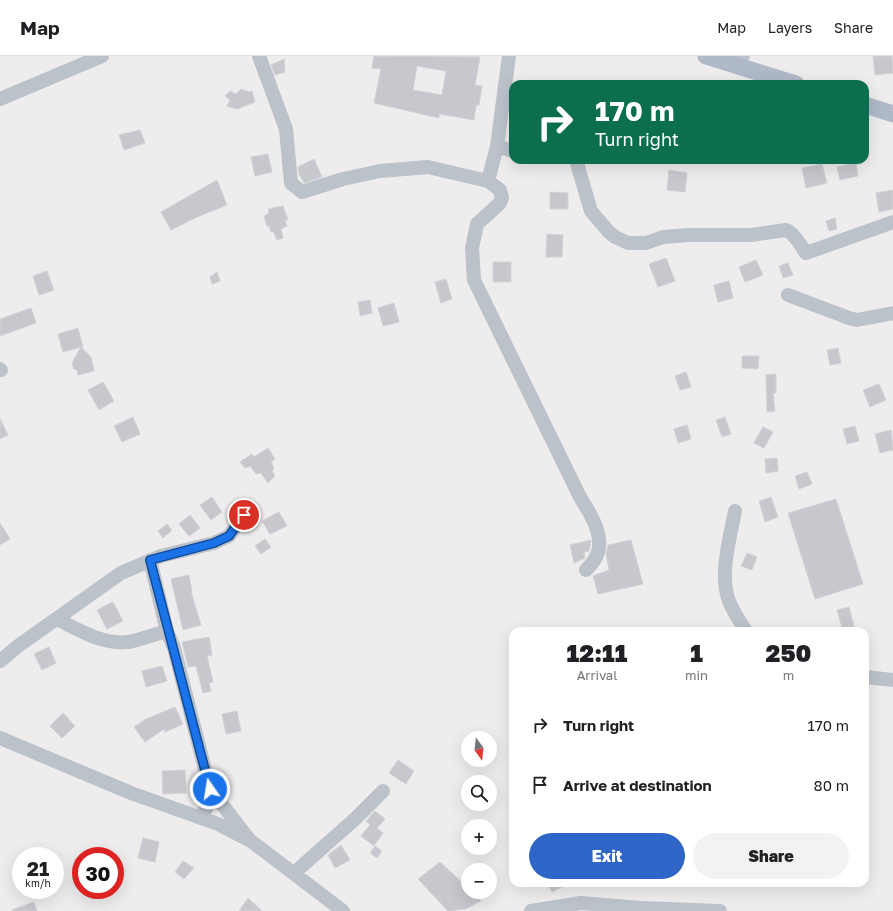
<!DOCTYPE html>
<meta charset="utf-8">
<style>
:root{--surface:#fff;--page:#f2f2f2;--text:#202124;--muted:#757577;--line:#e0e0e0;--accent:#2e65c6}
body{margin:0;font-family:"Golos Text",sans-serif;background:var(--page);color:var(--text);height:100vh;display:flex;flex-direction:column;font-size:15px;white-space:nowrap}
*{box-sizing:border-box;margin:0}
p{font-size:13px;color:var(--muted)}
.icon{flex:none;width:22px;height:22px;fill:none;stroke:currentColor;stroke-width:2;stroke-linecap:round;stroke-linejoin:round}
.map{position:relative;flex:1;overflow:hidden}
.sheet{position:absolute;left:509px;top:571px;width:360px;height:260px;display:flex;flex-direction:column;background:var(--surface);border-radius:12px;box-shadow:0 4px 16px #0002}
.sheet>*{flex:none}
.top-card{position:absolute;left:509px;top:24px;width:360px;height:84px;border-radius:12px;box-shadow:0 4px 16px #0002;background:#0b6e4f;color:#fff;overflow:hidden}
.needle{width:26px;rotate:165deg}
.buttons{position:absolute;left:461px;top:675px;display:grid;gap:8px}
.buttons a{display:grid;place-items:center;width:36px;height:36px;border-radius:50%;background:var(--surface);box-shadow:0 4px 16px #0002;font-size:20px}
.speed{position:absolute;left:12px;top:791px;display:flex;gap:8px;font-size:20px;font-weight:700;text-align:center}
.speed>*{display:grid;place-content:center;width:52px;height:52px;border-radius:50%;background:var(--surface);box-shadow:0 4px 16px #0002;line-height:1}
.speed small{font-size:10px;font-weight:400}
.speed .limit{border:6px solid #d22;background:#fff;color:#111}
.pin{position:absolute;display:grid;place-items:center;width:34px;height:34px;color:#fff;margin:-17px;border:2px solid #fff;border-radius:50%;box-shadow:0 1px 4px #0007}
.me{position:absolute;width:44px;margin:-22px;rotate:347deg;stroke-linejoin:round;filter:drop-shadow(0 0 3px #0008)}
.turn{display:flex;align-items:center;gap:14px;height:84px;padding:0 20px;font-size:18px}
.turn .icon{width:52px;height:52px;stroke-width:2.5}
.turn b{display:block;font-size:28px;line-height:34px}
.eta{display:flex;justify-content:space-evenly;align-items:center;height:68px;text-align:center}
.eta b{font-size:24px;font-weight:800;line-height:28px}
.cta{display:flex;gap:8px;margin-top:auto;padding:8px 20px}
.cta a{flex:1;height:46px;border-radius:24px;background:var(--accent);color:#fff;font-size:16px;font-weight:800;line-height:46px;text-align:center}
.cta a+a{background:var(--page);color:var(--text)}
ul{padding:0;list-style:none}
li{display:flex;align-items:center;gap:12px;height:60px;padding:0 20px}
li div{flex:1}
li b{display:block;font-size:15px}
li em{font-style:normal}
header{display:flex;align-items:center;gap:24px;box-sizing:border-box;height:56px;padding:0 20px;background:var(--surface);border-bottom:1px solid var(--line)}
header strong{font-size:19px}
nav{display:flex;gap:22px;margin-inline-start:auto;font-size:14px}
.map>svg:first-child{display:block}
.building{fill:#c7c8ce;stroke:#d1d2d7;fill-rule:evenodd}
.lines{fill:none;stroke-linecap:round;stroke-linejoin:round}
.minor{stroke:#bcc2ca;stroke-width:14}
.major{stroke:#afb9c8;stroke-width:17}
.route-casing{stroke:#114b97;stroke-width:10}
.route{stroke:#1a73e8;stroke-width:7}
</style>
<header>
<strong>Map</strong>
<nav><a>Map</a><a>Layers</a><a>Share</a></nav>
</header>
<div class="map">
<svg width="893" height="855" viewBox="0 0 893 855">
<rect width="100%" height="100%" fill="#eeecec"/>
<path class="building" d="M374,0l106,1 -5,28 7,1 -3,19h-3l-2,15 -35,-6v4l-65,-15 7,-34 -9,-1zM417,10l29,5 -4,24 -29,-5z
M873,0h19l1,17 -18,2z
M284,3l1,13 -10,3 -4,-10z
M241,33l8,3 3,-1 3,11 -18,7 -10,-3 3,-6 -5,-4 5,-5 6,3z
M140,74l5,13 -21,7 -5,-15z
M268,98l4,18 -17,4 -4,-19z
M314,103l8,18 -18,6 -5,-9 -1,-7z
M856,107l2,13 -18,4 -3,-13z
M822,108l5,19 -21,5 -4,-20z
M669,114l18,3 -2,19 -18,-2z
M217,124l10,25 -30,12 -26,13 -10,-18z
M893,134v19l-14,3 -3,-19z
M550,136l18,1v16h-18z
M283,150l5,14h-3l2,6 -6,3 2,9 -6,2 -4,-9 -2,1 -2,-6h-2l-3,-10 5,-3 -1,-4z
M835,162l2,11 -8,2 -3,-10z
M547,178l16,1 -1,22h-16z
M666,202l9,23 -17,6 -9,-23z
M756,204l7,15 -18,7 -6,-15z
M493,206h18v20h-18z
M788,207l5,12 -10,3 -4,-12z
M47,215l7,19 -15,5 -6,-19z
M217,216l3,9 -8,3 -2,-7z
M446,223l6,20 -11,4 -6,-21z
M729,225l4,17 -15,4 -4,-17z
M370,244l2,13 -12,3 -2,-14z
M394,247l5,19 -16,4 -5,-18z
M31,252l5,15 -36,13v-17z
M78,272l5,19h-2l10,10 3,14 -16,4 -1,-5 -3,-1 -2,-6 9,-16 -18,5 -5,-18z
M838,292l3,15 -11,2 -3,-15z
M742,300h17l-1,13 -16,-1z
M686,316l5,15 -11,3 -5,-14z
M776,318v19h-3l2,18 -8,1 -1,-37z
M103,326l11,19 -15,9 -11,-20z
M879,328l7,16 -16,7 -7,-17z
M133,361l7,17 -18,8 -8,-16z
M725,361l6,17 -9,3 -6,-17z
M0,363l8,16 -8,4z
M687,369l4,14 -13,4 -4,-14z
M855,370l4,15 -12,3 -4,-15z
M763,371l10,5 -9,16 -10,-5z
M891,374l2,20 -13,3 -5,-19z
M268,392l7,11 -4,3 3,6 -2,3 3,5 -7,7 -7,-10 -5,1 -6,-8 -5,2 -5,-6 12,-8 2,3z
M777,402l1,13 -12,2 -1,-14z
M807,416l5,12 -13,5 -4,-13z
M212,441l10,15 -11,8 -11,-15z
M771,441l7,20 -13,5 -6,-21z
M836,443l27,85 -48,15 -27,-86z
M279,456l8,14 -17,8 -8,-13z
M190,459l10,13 -11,8 -10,-12z
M0,467l10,16 -10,6z
M167,468l5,6 -9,8 -5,-7z
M265,483l6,8 -10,7 -6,-8z
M591,484l-2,11 -5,1 1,6 -11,5 -4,-18z
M631,484l12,44 -45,10 -5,-18 16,-6 -3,-16 2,-9z
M747,497l10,4 -5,13 -11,-4z
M189,519l3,17h-1l10,33 -18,5 -12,-51z
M113,546l10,19 -16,8 -10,-19z
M849,551l6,24h-12l-6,-21z
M209,581l3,18 -5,1 6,26 -4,1 2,8 -8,2 -7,-27 -8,1 -6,-25z
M49,591l7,16 -14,7 -8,-16z
M162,610l5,15 -21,6 -4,-16z
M175,651l8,17 -18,8 -1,-3 -19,13 -11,-15 12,-8z
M237,655l4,20 -15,3 -4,-20z
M63,657l12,13 -13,12 -12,-12z
M398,704l16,11 -8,13 -17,-11z
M185,714l1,23 -23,1 -1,-23z
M375,755l10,8 -8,9 6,5 -9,13 -13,-10 9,-11 -4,-4z
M143,782l16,4 -4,20 -17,-4z
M341,789l9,15 -15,8 -7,-13z
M375,790l7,5 -5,7 -7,-5z
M183,805l11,7 -10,11 -9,-7z
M440,806l28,26v4h4l9,9 -15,8 -18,2 -30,-32z
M547,827h23l-18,9z
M248,842l14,13h-23z
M34,846l3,9h-25v-1z"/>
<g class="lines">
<path class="minor" d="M259,0l27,73 5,54 11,9 41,-13 37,-8 48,-4 60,14 12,9 2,8 -2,5 -23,21 -5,24 2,32 106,217c10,16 25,39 17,58 -2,5 -7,11 -11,15
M727,7l16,-7
M0,43l102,-43
M497,90l16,5
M576,104l15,51 17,20 7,6 13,6h18l17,-6 26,-2h62l35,-5c7,2 16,17 20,23l87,-31
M488,125l9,-35 12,-90
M788,239l61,23 8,2 36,-7
M0,313l1,1
M735,455c-5,26 -16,65 -6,90 4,10 11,21 17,30
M150,504l17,71
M57,563c21,11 46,26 71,23 13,-2 27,-8 39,-11l7,17 36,141 -1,14 -8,15
M0,605l18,-15 103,-73 40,-17 53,-13 15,-7 15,-21
M865,621l28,3
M0,682l131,55 87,31 33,17 92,70
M210,733l38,49
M294,817l61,-54 28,-28
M531,855l50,-8 59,5 80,3"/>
<path class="major" d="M706,0l90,28
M865,49l28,9"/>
</g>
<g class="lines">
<defs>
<path id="route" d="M210,733l-60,-229 64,-17 15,-7 15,-21"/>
</defs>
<use href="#route" class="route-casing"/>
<use href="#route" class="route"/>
</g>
</svg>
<div class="buttons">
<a><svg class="needle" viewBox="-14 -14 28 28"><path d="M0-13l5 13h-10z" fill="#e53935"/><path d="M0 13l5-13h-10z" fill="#757577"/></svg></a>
<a><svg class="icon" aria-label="search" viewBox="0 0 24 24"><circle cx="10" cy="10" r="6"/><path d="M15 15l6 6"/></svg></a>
<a>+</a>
<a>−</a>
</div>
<div class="speed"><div>21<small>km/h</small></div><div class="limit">30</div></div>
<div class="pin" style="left:244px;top:459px;background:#d93025"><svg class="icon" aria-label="arrive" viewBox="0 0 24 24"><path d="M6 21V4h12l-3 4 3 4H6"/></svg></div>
<svg class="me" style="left:210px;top:733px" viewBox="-20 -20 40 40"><circle r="17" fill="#1a73e8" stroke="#fff" stroke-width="3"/><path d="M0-11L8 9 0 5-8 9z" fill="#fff"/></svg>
<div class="top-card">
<div class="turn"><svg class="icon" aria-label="right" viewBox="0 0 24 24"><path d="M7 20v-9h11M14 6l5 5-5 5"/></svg><div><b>170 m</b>Turn right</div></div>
</div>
<section class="sheet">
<div class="eta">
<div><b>12:11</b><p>Arrival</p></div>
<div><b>1</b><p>min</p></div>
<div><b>250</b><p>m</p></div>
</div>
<ul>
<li><svg class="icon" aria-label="right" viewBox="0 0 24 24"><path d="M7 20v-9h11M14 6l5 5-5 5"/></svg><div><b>Turn right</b></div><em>170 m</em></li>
<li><svg class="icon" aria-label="arrive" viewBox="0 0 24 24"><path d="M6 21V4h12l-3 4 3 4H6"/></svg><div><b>Arrive at destination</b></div><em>80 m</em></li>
</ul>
<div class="cta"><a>Exit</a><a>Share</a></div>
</section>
</div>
